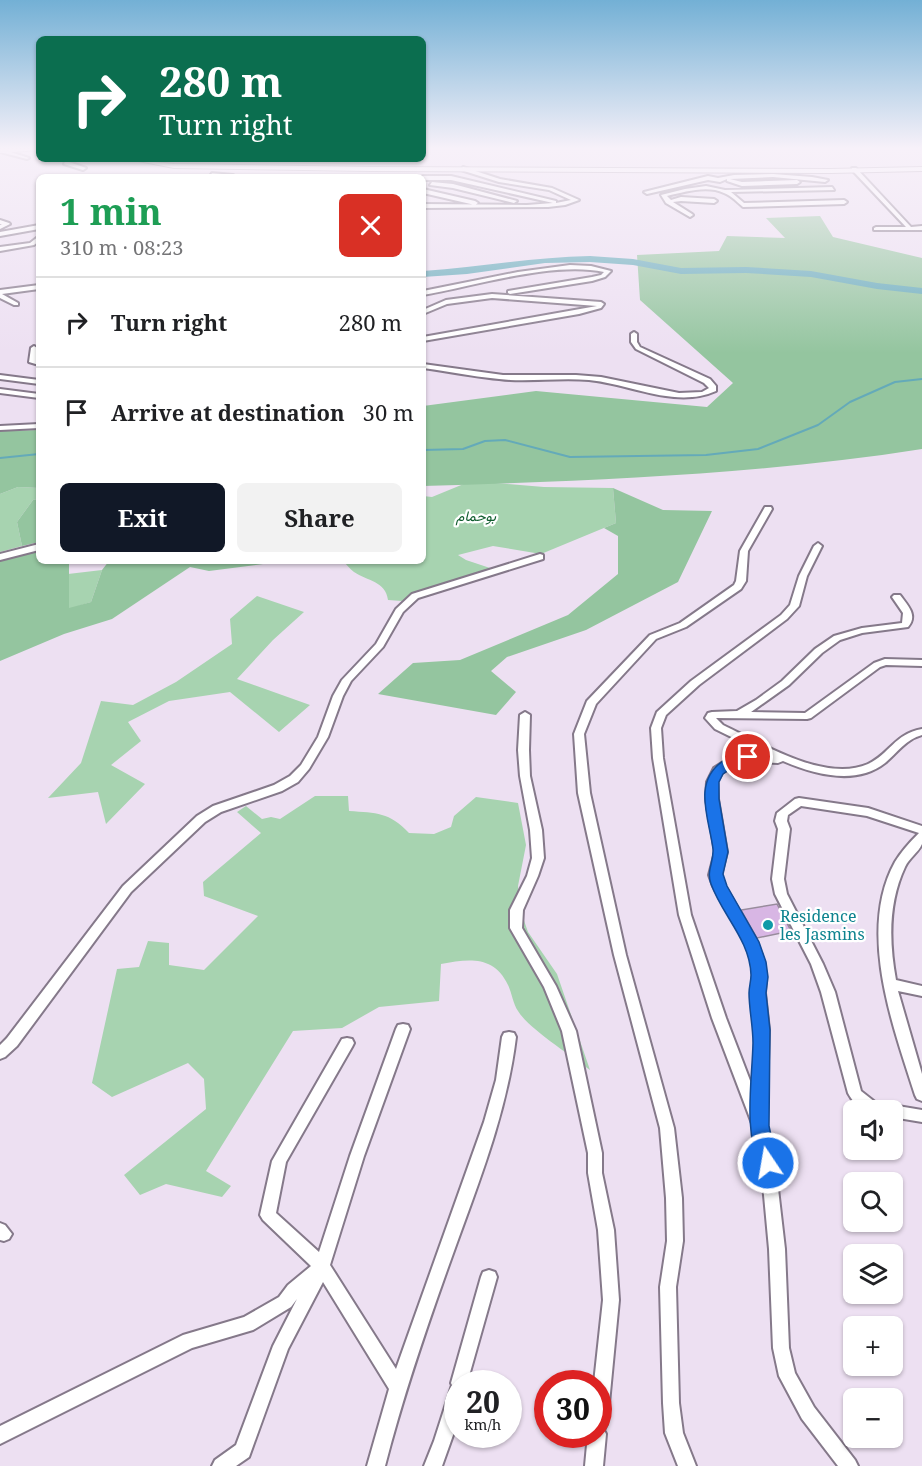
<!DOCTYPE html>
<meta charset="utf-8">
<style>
:root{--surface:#fff;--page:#f2f2f2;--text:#202124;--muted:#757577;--line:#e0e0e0;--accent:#111827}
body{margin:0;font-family:"Noto Serif",Vazirmatn,serif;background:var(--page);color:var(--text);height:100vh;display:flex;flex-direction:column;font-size:22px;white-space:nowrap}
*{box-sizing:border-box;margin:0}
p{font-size:20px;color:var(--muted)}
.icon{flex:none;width:33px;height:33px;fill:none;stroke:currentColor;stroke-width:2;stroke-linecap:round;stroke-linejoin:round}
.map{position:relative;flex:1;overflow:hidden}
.sheet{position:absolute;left:36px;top:174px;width:390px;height:390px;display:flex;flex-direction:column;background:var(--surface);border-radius:9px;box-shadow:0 2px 4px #0004}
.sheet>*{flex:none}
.guide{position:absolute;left:36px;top:36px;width:390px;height:126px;border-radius:9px;box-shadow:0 2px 4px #0004;background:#0b6e4f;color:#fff;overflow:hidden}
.controls{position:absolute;left:843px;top:1100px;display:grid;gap:12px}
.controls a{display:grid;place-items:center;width:60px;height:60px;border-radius:9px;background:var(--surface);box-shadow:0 2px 4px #0004;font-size:30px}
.speed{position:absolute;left:444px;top:1370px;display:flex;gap:12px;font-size:30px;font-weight:700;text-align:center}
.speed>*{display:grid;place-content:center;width:78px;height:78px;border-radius:50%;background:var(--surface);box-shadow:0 2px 4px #0004;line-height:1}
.speed small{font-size:15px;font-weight:400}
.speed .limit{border:9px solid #d22;background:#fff;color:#111}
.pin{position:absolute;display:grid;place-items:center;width:51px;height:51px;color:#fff;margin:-26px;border:3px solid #fff;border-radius:50%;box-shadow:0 2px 6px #0007}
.me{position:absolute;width:66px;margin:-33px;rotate:348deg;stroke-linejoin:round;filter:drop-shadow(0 0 4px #0008)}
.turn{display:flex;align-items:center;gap:21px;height:126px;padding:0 24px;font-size:27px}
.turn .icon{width:78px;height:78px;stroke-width:2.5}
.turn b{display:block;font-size:42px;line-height:51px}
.round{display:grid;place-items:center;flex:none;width:63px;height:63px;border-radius:9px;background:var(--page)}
.head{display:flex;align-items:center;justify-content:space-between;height:102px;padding:0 24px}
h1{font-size:36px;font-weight:700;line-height:45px;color:#1e9e55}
.action{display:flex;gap:12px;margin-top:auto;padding:12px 24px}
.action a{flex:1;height:69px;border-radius:9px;background:var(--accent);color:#fff;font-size:24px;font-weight:700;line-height:69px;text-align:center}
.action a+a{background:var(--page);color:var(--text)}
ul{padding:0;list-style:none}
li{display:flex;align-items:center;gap:18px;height:90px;padding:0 24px;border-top:2px solid var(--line)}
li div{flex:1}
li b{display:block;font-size:22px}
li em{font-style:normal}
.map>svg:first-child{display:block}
.green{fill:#a7d3b0}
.forest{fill:#94c59f}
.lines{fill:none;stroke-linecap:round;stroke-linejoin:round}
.stream{stroke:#64aab9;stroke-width:2}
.river{fill:#64aab9;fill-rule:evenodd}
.building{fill:#d8b6e4;stroke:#988c9c;stroke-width:1.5}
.minor-casing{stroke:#85798a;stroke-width:4}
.major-casing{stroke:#85798a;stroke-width:2}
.minor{fill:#fff;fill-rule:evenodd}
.major{fill:#fff;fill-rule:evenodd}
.route{fill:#1a73e8;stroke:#114b97;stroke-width:1.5}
.culture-dot{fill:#0f9aa8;stroke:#fff;stroke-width:2}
.labels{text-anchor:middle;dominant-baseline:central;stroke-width:4.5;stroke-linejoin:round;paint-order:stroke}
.far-park-label{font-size:14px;font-style:italic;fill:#0f5b2d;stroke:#fff}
.culture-label{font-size:16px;fill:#0d838f;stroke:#fff;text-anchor:start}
</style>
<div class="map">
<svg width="922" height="1466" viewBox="0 0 922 1466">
<rect width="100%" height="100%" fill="#ede0f2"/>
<path class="green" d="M471,481l73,6 69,1 3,35 -75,31 -48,-8 -35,9 8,5 27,9 -71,22 -20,10 -14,-1c-2,-19 -21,-19 -34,-28 -4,-3 -8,-8 -11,-11h80v-65l9,1z
M18,487l21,1v11l-6,1 -16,22 5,24 -22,6v-58z
M102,570l-11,32 -22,7 -1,-35z
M257,596l47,16 -31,28 -36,39 73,26 -31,27 -49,-40 -61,9 -41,21 13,19 -30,24 34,19 -39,40 -8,-32 -50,6 33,-35 20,-62 32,4 43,-23 56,-38 -2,-25z
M315,796h33l1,15c28,2 40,1 60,22l25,1 17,-7 3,-11 22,-19 42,6 8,42 -8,41 3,26 7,20 29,42 33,96c-18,-14 -61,-41 -72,-59 -5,-7 -6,-18 -10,-26 -14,-30 -40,-26 -67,-21l-2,37 -60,6 -37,21 -49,3 -87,140 25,15 -9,11 -56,-13 -26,11 -16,-20 82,-66 -2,-30 -16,-16 -76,34 -20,-14 25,-114 22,-2 9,-26 21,2v22l35,5 54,-54 -54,-20 -1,-14 58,-49 -24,-21 9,-6 16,13 9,-2 9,2z"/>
<path class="forest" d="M820,216l13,21 89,21v191c-165,26 -332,32 -499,37v-80l113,-15 171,16 26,-24 -93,-83 -3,-45 82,-4 8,-15 58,2 -19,-20z
M39,430v58l-21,-1 -18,7v-63z
M613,488l50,22 49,1 -34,71 -92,48 -79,27 -16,14 25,21 -20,23 -118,-21 35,-31 47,-3 108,-45 50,-41v-38l-14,-8 12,-5z
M39,499v43l-17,4 -5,-24 16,-22z
M39,549v12h30v47l22,-6 11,-32 7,-9h159l-5,3 -54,7 -19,-4 -78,52 -48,15 -64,27v-102z"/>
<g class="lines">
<path class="stream" d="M423,450l40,-1 22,-8 20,-1 65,17 136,-2 52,-6 60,-24 32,-23 45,-20 27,-3
M0,458l39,-4"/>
<path class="river" d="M590,256l43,3 48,9 65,-1 65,4 66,12 45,5v6l-45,-5 -66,-12 -65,-4 -65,1 -48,-9 -43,-3 -45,1 -78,11 -44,3v-6c56,-4 111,-14 167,-15z"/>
</g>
<path class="building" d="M777,904l14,27 -34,7 -16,-28z"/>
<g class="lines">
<defs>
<path id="minor" d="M0,150h4l25,8 -2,1 -27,-7z
M66,159h5l-2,3 17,6 -3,2 -19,-6z
M463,167l37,12 52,9 27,12 -14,5 -17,2 -125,1v-4l104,1 26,-2 -102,-23h-28v-3h-2l2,-1h28l105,25v2l15,-3 -22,-10 -50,-8 -38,-12z
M852,168h4l55,59 11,-1v4h-48v-2l2,-1h30l-54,-57z
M212,173l21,2 3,2 -26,-1z
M773,174l39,3 16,3 -3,2 -52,-5 -43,2 12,3 55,-2 3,2 -3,2 -55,2 -15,-5v-2l-7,3 -12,-2 -61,14 -3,-2 64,-16 10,2 16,-3z
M432,182l21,2 64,17 -3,2 -61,-15 -23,-3z
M706,186l19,4 107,-3 2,3 -103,2 13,11 100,-3 3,2 -3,2 -101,3c-6,-5 -11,-11 -19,-14 -17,-8 -39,-1 -57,3l4,4 10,-3 33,2 3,2 -3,2 -33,-2 -8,1 19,12 1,1 -3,2 -24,-14 -5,-8 24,-6z
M423,189l52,12 3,2 -3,2 -52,-12z
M0,220l9,3 1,1 -10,5v-4l2,-1h-2z
M39,225v4l-39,7v-4z
M39,236v5l-5,4 -34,6v-4l30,-4z
M570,265l21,1 20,5 -6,6 -13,4 -82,13 -2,-1v-2l84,-14 9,-2 3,-3c-51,-11 -129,14 -181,23v-4l95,-19z
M39,285v4l-37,5 16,9v2h-4l-14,-7v-8z
M492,294l109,8 3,2 -3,4 -22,6 -156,27v-4l174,-31 -105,-8 -45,6 -24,10v-4l23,-10z
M634,332l3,2v8l3,5 70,32 6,7v5c-40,18 -86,-7 -127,-11 -26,-2 -53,1 -79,0 -29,-2 -58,-8 -87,-12v-4l80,11h73l25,2 78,16 23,-1 7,-4 -5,-5 -68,-34 -5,-7v-8z
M34,346l3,2 -1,12 3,1v4l-10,-3 2,-14z
M0,375l39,5v4l-39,-5z
M0,389l39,5v4l-39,-5z
M39,424v4l-39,2v-4z
M765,507h6l1,2 -24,42 -2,30 -5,8 -55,38 -30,12 -60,65 -12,30 6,59 36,162 48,173 8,70 1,43 -7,46 3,116 4,30 13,33h-18l-13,-33 -2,-30 -3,-116 7,-46 -1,-43 -6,-70 -46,-173 -36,-162 -4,-59 13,-33 63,-66 30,-12 54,-38 2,-4 4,-30z
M818,543l4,3 -15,30 -8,30 -12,13 -88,66 -33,30 -5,13 2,30 28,157 35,103 28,73 1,-61 -4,-37 3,-16 -2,-15 -7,-20 -32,-56 -4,-11 6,-23 -9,-53 1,-17 7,-14 20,-13 36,1 -55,-27 -10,-11 3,-5 4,-1 25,-1 19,-11 26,-19 33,-32 19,-13 28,-8 40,-5 1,-10 -11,-16 2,-2h6c8,11 18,20 8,32l-46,6 -22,7 -18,13 -33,32 -38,27 54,1 69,-50 11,-4 37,1v6l-36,-1 -6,2 -69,51 -4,1 -91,-1 7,7c38,18 102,58 145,39 22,-10 26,-30 54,-35v6c-16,4 -25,18 -37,28 -29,23 -72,11 -102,-2l-5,2 -38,-2 -18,12 -5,9 1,17 9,53 -6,23 4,11 32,56 7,20 2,15 -1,16 4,37 -3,93 9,40 10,86 4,99 6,25 19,34 41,53 3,6h-20l-36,-47 -23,-43 -6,-28 -4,-99 -8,-86 -8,-37 -41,-108 -33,-103 -26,-157 -2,-30 6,-16 34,-31 90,-66 9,-10 9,-29 15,-30z
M39,544v6l-39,10v-6z
M540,554l3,1v4l-125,39 -15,14 -20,35 -32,34 -8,15 -15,41 -19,32 -11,13 -16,9 -61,21 -16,10 -74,70 -114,154 -12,11 -5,2v-14l7,-7 116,-152 74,-70 16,-10 61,-21 16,-9 11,-11 17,-28 15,-41 9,-16 34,-36 20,-35 16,-15z
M525,712l5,3 -1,35 1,26 12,54 2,28 -6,18 -15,34 -1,18 34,58 20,45 26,122v20l12,57 5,70 -12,124 -3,6 2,4 -3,32h-18l3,-32h10v-51h-4l9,-83 -5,-70 -10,-57v-20l-26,-122 -18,-44 -34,-59v-18l17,-34 5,-18 -2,-28 -10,-54 -2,-26 2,-35z
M799,798l69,10 54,18c0,5 0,14 0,18 -4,9 -13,14 -17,23 -17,36 -16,75 -9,113l26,6v10l-24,-5 24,83v27l-5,-2 -2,-4c-22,-69 -58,-164 -20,-233 6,-10 16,-21 24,-29l-52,-17 -66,-10 -13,9 -1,6 3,8 -6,50 3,15 36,70 12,28 26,99 14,11 14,4 3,-1 30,5v12l-30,-5v-7c-20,0 -33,4 -44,-17l-27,-101 -10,-28 -36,-70 -3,-15 6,-50 -3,-8 2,-8 18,-14z
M403,1024l5,1 2,4 -46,127 -34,109 66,104 88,-247 12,-42 6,-43 2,-4 5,-1 5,1 2,4c-9,74 -36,142 -61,211 -26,72 -51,144 -70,218h-18l22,-77 -66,-107 -35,67 -39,108 -13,9h-24l3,-6 21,-15 37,-99 24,-47 -6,8 -38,23 -61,18 -192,96v-18l183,-91 61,-18 35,-20 9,-12 23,-19 -48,-46 -3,-5 12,-54 70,-122 5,-1 5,1 2,4 -2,4 -66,115 -10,51 43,39 31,-96 46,-127 2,-4z
M0,1223l5,2 7,9 -3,5 -5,2 -4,-1z
M489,1270l6,2 2,5 -30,106h-9v38l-16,45h-18l10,-25 18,-56 -1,-2 30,-106 2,-5z"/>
<path id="major" d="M39,148v2l-39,3v-4z
M128,159l46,5 197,3 459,2 92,-2v4l-92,2 -459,-2 -197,-3z"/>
</defs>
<use href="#minor" class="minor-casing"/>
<use href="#major" class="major-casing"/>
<use href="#minor" class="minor"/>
<use href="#major" class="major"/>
</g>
<linearGradient id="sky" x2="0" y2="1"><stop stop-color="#73b0d5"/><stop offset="0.42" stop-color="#f7f1f9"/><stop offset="1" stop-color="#f7f1f9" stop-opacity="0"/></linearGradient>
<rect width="922" height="353" fill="url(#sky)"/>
<path class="route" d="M748,753l5,1 2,3 -2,3 -12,2 -18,12 -4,8v17l9,53 -5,22 4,12 32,56 7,20 2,15 -2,16 4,37 -1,96 8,37 -3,6 -6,2 -7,-2c-18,-37 -9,-86 -8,-126 0,-17 -4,-34 -4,-50 0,-6 2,-12 2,-18 -1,-35 -29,-60 -40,-91 -5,-13 3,-22 2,-35 -4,-31 -21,-67 10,-88 9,-6 14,-8 25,-8z"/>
<circle class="culture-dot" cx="768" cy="925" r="6"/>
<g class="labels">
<g class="far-park-label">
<text x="476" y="515">بوحمام</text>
</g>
<g class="culture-label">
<text x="780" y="916">Residence<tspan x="780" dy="18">les Jasmins</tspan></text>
</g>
</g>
</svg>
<div class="controls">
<a><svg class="icon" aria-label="sound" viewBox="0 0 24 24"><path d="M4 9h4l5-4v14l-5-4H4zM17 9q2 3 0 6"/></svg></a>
<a><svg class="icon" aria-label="search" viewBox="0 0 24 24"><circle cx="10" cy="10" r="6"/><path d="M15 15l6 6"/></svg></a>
<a><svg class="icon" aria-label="layers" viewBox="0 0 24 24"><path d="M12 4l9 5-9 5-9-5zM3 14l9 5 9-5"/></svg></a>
<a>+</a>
<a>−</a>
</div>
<div class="speed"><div>20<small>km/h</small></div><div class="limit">30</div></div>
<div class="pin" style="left:748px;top:757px;background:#d93025"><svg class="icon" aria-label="arrive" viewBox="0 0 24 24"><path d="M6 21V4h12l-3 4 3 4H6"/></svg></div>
<svg class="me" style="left:768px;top:1163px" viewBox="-20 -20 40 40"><circle r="17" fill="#1a73e8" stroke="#fff" stroke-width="3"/><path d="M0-11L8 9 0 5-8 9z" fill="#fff"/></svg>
<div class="guide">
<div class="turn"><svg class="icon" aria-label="right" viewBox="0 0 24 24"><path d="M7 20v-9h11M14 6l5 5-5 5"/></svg><div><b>280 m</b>Turn right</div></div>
</div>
<section class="sheet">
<div class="head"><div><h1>1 min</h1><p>310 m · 08:23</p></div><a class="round" style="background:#d93025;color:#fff"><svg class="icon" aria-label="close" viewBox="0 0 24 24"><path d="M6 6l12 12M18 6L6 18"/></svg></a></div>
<ul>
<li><svg class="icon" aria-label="right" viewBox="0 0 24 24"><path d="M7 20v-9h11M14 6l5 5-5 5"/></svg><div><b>Turn right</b></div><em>280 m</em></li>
<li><svg class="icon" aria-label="arrive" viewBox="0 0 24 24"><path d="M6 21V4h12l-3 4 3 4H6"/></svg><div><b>Arrive at destination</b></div><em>30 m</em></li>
</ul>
<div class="action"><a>Exit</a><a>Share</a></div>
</section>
</div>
